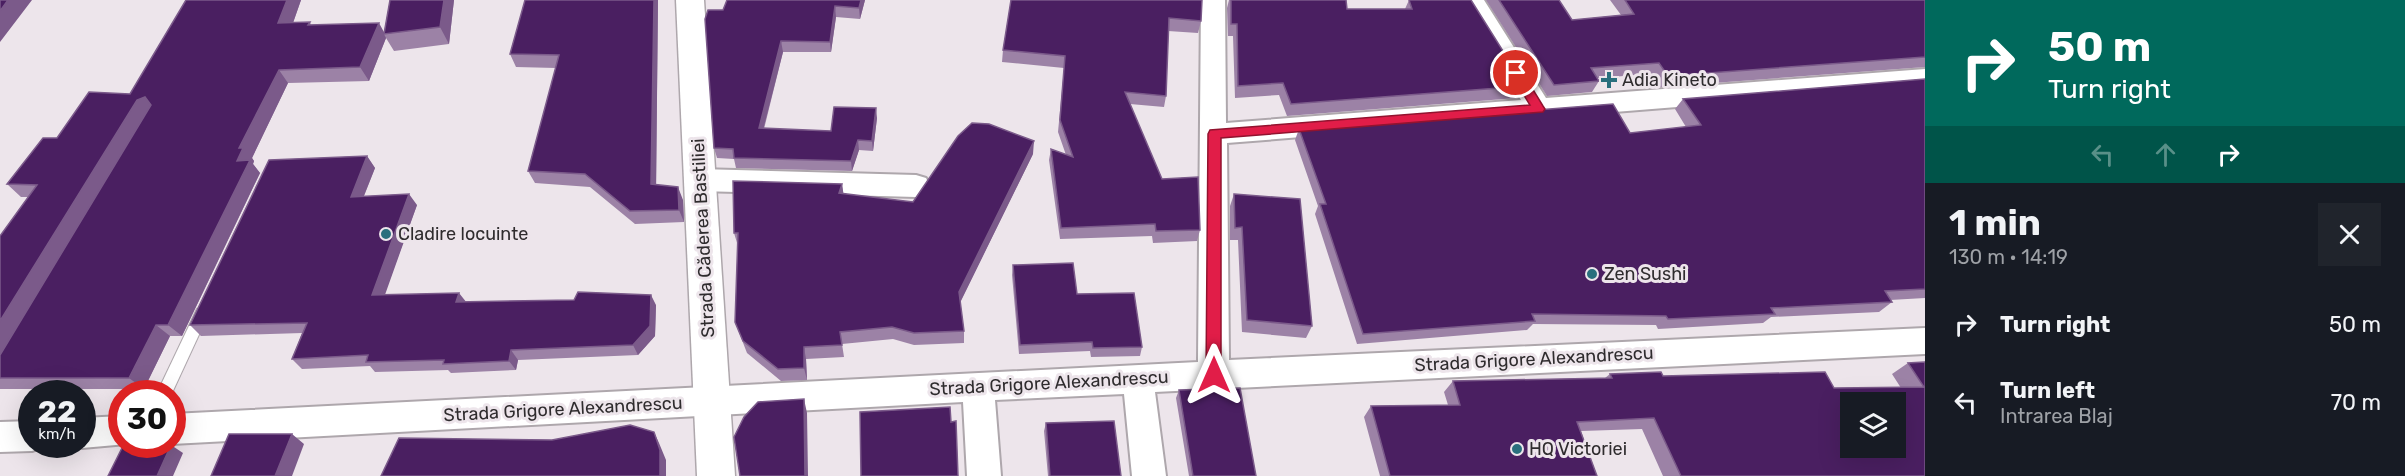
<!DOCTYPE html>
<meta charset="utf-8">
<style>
:root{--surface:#171b24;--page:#20242c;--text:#f1f3f6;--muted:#9ea1a6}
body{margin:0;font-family:Rubik,sans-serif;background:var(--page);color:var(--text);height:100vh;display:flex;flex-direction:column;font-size:22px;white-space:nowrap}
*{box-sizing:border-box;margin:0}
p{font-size:20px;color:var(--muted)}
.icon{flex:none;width:33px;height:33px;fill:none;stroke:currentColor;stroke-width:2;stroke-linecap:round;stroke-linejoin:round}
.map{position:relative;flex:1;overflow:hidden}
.panel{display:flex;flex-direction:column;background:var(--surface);width:480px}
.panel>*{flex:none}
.banner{background:#00695c;color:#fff;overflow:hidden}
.fabs{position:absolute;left:1840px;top:392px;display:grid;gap:12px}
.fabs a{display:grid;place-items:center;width:66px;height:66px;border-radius:0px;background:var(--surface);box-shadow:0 6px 24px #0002;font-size:30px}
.speed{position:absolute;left:18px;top:380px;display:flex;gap:12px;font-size:30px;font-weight:700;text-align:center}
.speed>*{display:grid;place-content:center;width:78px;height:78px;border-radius:50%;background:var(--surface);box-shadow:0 6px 24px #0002;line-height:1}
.speed small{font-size:15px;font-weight:400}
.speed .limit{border:9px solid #d22;background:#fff;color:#111}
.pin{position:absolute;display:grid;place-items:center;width:51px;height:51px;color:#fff;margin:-26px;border:3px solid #fff;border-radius:50%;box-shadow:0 2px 6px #0007}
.me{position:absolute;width:66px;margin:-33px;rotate:0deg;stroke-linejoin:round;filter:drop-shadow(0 0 4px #0008)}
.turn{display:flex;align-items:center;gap:21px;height:126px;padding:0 24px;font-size:27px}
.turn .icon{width:78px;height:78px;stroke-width:2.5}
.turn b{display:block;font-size:42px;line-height:51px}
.lanes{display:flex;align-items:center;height:57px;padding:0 24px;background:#0003;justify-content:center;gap:30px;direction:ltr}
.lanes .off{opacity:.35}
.round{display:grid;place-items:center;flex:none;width:63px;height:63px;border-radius:0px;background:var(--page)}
.headline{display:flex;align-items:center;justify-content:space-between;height:102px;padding:0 24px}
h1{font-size:36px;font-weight:700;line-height:45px}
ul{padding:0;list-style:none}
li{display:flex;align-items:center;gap:18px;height:78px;padding:0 24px}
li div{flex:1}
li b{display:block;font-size:22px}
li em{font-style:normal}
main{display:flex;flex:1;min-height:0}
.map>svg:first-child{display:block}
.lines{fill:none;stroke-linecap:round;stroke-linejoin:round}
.service-casing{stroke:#aea7ac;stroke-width:2}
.minor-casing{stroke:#aea7ac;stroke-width:4}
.tertiary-casing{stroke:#aea7ac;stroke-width:3}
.service{fill:#fff;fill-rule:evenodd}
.minor{fill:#fff;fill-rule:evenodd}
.tertiary{fill:#fff;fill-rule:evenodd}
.wall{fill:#9c82a6}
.shaded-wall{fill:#7b5a8a}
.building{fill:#4a1f61;stroke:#7b5a8a;stroke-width:1.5;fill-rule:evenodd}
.route{fill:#e11d48;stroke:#92132f;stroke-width:1.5}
.poi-dot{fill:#296f7d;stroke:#ede5eb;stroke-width:2}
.labels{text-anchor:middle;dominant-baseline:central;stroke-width:6;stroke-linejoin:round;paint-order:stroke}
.poi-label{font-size:18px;fill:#2f2c2e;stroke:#ede5eb;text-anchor:start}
.street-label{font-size:18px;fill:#2f2c2e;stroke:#ede5eb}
</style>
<main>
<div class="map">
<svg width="1925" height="476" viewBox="0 0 1925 476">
<rect width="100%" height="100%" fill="#ede5eb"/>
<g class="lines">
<defs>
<path id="service" d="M202,307l5,2 2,4 -37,80h-15l40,-84z"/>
<path id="minor" d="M1201,0h24l1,123 295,-23 -61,-100h24l62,98 379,-29v18l-698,56 2,217 696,-32v26l-770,38 11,84h-34l-8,-82 -129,6 6,76h-34l-4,-74 -791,42v-30l1026,-52z
M699,169l217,6 10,3 4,8 -4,8 -10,3 -217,-6 -10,-3 -4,-8 4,-8z
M122,416v28h5l-45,4 -10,-4h10v-26z
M32,421v23h13l-2,3 -11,4 -32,1v-30z"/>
<path id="tertiary" d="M676,0h28l31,476h-38z"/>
</defs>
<use href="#service" class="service-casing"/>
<use href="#minor" class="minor-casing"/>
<use href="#tertiary" class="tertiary-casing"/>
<use href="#service" class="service"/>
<use href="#minor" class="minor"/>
<use href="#tertiary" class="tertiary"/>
</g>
<path class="wall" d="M186,0h115l-8,23 17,-1 1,3 73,7 6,-32h64l-5,44 -55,7 -8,-13 -17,43 -81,2 -36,75 2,3 -1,3 7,9 -78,163h-12l-26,53h-144v-153l28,-39h-7l-14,-13 50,-46 73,-44z
M658,0l-2,184 27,16 1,22 -49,2 -45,-37 -55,-4 -7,-12 28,-103 -40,-1 -6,-13z
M727,0h138l-5,19 -24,-2 -5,35h-48l-19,77 67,2 46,-13 -4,33 -14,-1 -7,21 -116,-3 -2,-9 -17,-1 -3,-10 9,-138z
M1011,0l190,21 -3,12 -30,-2 -2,65 -2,11 -34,-3 32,75 38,51 -3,11 -44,2 -1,-7 -92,3 -11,-79 2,-11 15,6 -8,-23 6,-64 -62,-6 1,-12z
M1229,0h117l1,9h58l4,-9 116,86 -8,12 -230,18 -8,-21 -44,3 -2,-62h-5l-1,-28z
M1486,0h73l13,20 49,-5 -11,-15h315v67l-265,20 -9,-13 -54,4 2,3 -7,11 -45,4z
M1925,79v219l-35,2 2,2 -13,10 -108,5 -8,6 -105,6 -2,-4 -123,-1 -6,6 -170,14 -42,-130 3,-8 -23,-66 4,-11 331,4 56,-6 -11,-18 8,-10z
M1033,154l-73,148 4,29v12l-50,2 -21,-6 -51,5 2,13 -38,2 1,21 -26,1 -34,-28 -12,-31 3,-76 -4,-13 108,-49 1,10 70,8z
M367,156l8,12 -11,28 53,9 -33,90 82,7 190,3 -1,31 -17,19 -120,5 -2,10 -65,3 -3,-3 -73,2 -5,-6 -68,3 -10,-10 10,-26 -101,3 -11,-11z
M1234,194l78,132 -6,12 -64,-6 -4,-92h-8v-34z
M1013,265l64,29 65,53 -2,9 -49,1 -1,-6 -71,3 -7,-79z
M1925,362v114h-262l-21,-47 -61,2 16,45h-217l-16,-59 7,-11 77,-1 -4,-13 9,-11 152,-3 5,-4 53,2 171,12h67l-9,-14 16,-11z
M1179,390l77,86h-67l-13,-78z
M1046,423l75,53h-73l-4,-45z"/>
<path class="shaded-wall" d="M8,0h24l-32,42v-31z
M287,0h14l-13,37 -10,-14z
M444,0h10l-5,44 -9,-17z
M654,0h4l-2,196 -5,-12z
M861,0h4l-5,19 -1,-11z
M835,6l1,11 -5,35 -1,-10z
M379,23l6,11h-1l2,4 -17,43 -9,-14z
M781,41l2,11 -22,86 -2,-10z
M279,70l9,13 -36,75 2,3 -1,3 7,9 -78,163 -14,-11 69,-164 2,-13z
M145,97l11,13 -156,250v-39l137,-221z
M876,108l1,10 -4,33 -1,-10z
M858,140l1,10 -7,21 -1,-10z
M1034,141l-1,13 -74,151v-13z
M367,156l8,12 -16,40 -8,-11z
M842,184l2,13 -5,-4z
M678,187l5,13 1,22 -5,-12z
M409,194l8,11 -36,101 -9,-11z
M459,293l8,10 -11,-1z
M651,295l5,10 -1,31 -17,19 -5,-10z
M156,325l14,11 -26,53 -15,-11z
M804,347l2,12 1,21 -3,-12z
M511,350l7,10 -2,10 -7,-9z
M804,399l3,14 1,63h-3z
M654,432l5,11 7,17v16h-6z
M292,434l12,10 -12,32h-17z
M171,445l12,8 -10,23h-16z"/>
<path class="building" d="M0,0h8l-8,11z
M186,0h101l-9,23 32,-1 -2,3 71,-2 -19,44 -81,3 -40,78h4l-6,13 13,-1 -82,165h-12l-27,53h-129v-23l151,-250 -6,-8 -8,3 -137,221v-85l37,-51 -30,-1 36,-46h14l32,-46 41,2z
M390,0h54l-4,27 -56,7z
M525,0h129l-3,184 27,3 1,23 -49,1 -45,-37 -57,-3 31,-116 -49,-1z
M727,0h134l-2,8 -24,-2 -5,36 -49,-1 -22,87 72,3 3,-24 42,1 -4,33 -14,-1 -7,21 -117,-3 -1,-9 -19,-1 -9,-129 3,-9h15z
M1011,0h191l-1,21 -32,-3 -3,78 -41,-4 37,87 36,-2 2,53 -44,1 -1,-7 -94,4 -10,-79 22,8 -13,-37 5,-64 -62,-6z
M1231,0h115l1,9h65l-3,-9h62l54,86 -234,18 -8,-21 -45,3 -1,-62h-6z
M1499,0h60l13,20 62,-6 -9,-14h300v57l-257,19 -9,-13 -68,5 8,13 -45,4z
M1925,79v210l-40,2 7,11 -121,6 4,6 -107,5 -2,-3 -134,-2 3,7 -172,13 -43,-130h6l-27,-75 314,-25 17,29 71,-8 -18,-26z
M972,123l17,1 45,17 -75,151 5,39 -50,2 -22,-6 -52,5 2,13 -38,2v21l-26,1 -35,-28 -8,-19 3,-89h-4l-1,-52 109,3 -3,9 74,9 45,-66z
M367,156l-16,41 58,-3 -37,101 87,-2 -3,9 118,-2 4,-8 73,3 -1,31 -17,19 -122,5 -2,11 -66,3 1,-4 -78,2 2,-7 -76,4 15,-36 -117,2 79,-165z
M1234,194l66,5 12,127 -65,-6 -5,-93 -7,1z
M1073,263l4,31 57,-1 8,54 -49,1 -1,-6 -72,3 -7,-80z
M1925,362v114h-244l-27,-58 -77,4 20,54h-207l-19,-70 89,-1 -7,-24 159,-3 -2,-4 51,-2 2,4 162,-4 9,16 90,-1 -16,-24zM1851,402h45v45h-45z
M1240,388l16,88h-63l-14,-86z
M804,399l1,77h-65l-6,-39 10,-20 14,-15z
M950,407l1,15 5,-1 2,55h-97l-1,-64z
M1114,421l7,55h-71l-4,-53z
M630,425l24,7 6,18v26h-279l18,-38 153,2z
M229,434h63l-17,42h-64z
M171,445l-14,31h-49l15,-30z"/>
<path class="route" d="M1516,68l5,2 22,36 2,3 -2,3 -322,26v237l-2,4 -5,2 -5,-2 -3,-4 2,-241 2,-4 320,-25 -20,-32z"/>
<g class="poi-dot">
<path d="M1606 71h6v6h6v6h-6v6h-6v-6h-6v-6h6z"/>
<circle cx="386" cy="234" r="6"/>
<circle cx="1592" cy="274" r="6"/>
<circle cx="1517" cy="449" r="6"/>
</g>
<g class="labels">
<g class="poi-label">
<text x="1622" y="80">Adia Kineto</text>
<text x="398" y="234">Cladire locuinte</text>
<text x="1604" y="274">Zen Sushi</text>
<text x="1529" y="449">HQ Victoriei</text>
</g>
<g class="street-label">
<text transform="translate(703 238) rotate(-93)">Strada Căderea Bastiliei</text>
<text transform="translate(1534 359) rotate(-3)">Strada Grigore Alexandrescu</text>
<text transform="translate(1049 383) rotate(-3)">Strada Grigore Alexandrescu</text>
<text transform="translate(563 409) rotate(-3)">Strada Grigore Alexandrescu</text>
</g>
</g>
</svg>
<div class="fabs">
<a><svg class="icon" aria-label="layers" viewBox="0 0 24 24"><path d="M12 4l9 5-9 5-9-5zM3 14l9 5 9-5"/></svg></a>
</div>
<div class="speed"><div>22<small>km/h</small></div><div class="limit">30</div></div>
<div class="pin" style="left:1516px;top:73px;background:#d93025"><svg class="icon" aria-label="arrive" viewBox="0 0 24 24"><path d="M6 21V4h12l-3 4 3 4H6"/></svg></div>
<svg class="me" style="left:1214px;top:375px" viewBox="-20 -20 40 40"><path d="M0-17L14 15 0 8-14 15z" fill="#e11d48" stroke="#fff" stroke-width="4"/></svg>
</div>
<section class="panel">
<div class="banner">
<div class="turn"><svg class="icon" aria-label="right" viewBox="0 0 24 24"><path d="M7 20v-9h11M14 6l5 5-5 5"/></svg><div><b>50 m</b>Turn right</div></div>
<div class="lanes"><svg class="icon off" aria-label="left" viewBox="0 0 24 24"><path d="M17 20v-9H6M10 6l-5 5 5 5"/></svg><svg class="icon off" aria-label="ahead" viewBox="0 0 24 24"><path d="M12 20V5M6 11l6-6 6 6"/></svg><svg class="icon" aria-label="right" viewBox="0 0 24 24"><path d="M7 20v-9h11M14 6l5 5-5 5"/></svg></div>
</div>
<div class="headline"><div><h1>1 min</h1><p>130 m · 14:19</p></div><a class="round"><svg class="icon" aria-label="close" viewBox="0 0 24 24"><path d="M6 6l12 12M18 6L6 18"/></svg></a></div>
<ul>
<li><svg class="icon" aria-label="right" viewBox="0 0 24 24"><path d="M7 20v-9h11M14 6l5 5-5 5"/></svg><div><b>Turn right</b></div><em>50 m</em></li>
<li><svg class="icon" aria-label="left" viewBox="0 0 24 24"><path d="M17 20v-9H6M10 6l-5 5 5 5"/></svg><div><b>Turn left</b><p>Intrarea Blaj</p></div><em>70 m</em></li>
</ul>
</section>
</main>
